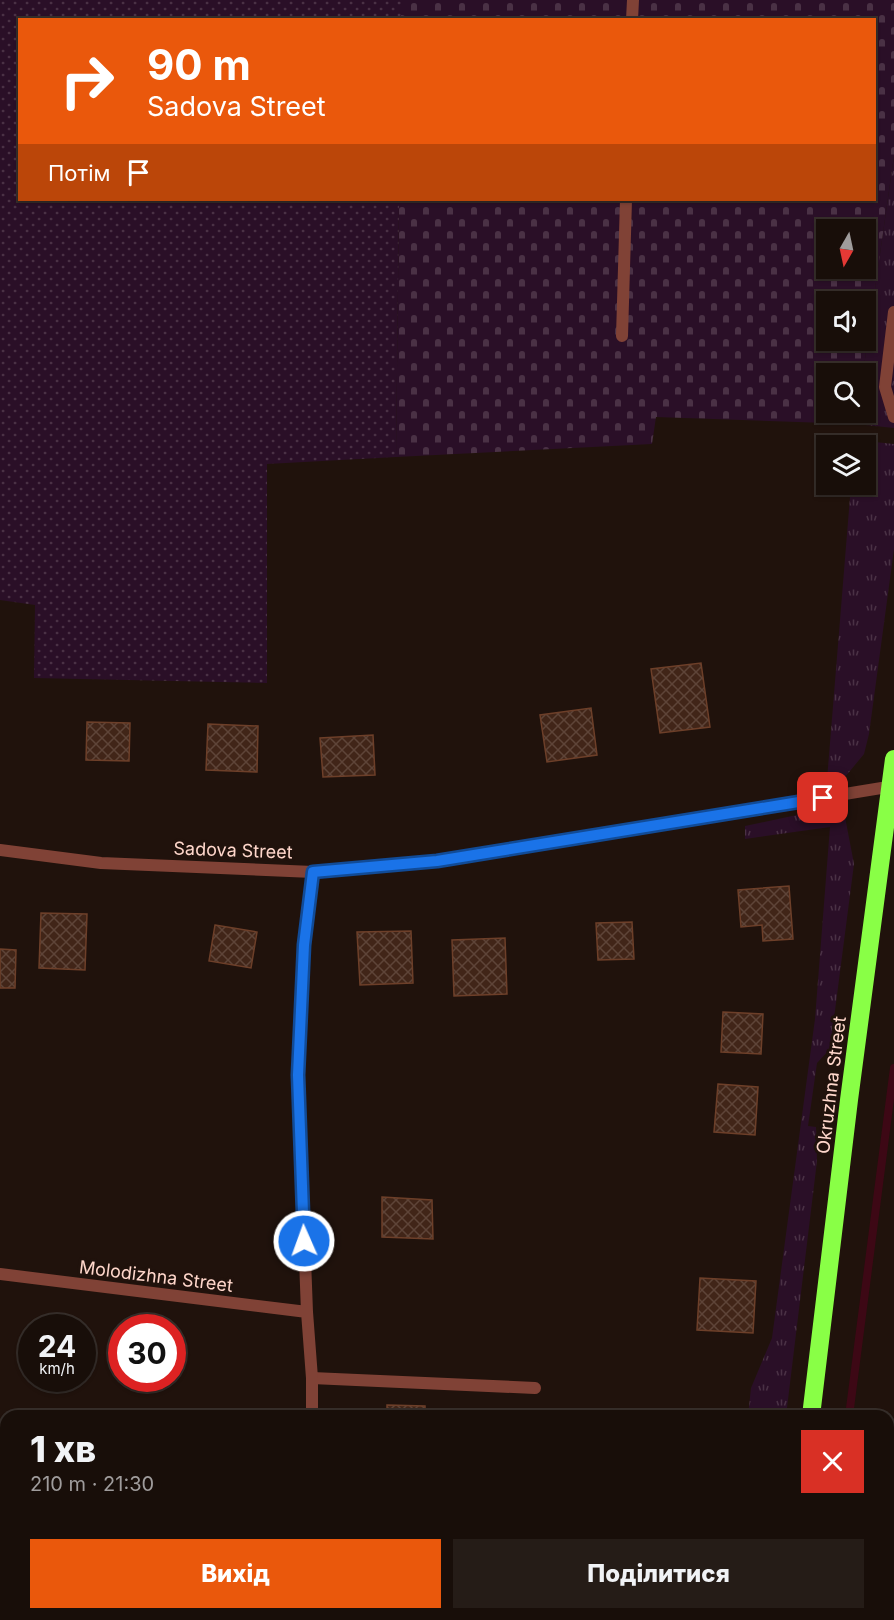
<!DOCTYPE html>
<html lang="uk">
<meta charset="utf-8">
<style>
:root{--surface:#180e09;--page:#251c17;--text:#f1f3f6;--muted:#9f9c9c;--line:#362e2a;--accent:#ea580c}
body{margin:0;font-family:Inter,sans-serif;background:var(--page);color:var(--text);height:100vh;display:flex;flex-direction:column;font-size:22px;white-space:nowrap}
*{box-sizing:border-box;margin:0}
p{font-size:20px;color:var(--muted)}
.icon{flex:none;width:33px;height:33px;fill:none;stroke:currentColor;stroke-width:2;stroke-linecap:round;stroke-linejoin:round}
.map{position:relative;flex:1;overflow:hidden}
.side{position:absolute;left:0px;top:1410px;width:894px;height:210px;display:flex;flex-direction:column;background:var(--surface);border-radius:18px 18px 0 0;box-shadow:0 2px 4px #0004,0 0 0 2px var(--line)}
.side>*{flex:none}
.top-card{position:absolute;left:18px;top:18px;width:858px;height:183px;border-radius:0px;box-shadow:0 2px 4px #0004,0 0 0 2px var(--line);background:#ea580c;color:#fff;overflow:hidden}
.needle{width:39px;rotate:189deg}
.fabs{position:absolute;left:816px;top:219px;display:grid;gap:12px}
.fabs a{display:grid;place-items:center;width:60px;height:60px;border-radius:0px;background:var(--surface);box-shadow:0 2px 4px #0004,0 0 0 2px var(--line);font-size:30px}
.speed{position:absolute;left:18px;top:1314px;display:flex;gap:12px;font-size:30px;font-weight:700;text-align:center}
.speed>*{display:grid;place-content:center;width:78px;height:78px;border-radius:50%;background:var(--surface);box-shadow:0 2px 4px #0004,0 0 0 2px var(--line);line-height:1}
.speed small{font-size:15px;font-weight:400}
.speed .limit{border:9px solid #d22;background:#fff;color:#111}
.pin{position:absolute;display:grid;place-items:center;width:51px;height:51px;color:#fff;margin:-26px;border-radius:12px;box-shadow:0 3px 9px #0006}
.me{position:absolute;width:66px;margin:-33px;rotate:358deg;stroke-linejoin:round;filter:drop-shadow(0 0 4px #0008)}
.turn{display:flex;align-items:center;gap:21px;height:126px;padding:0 30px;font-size:27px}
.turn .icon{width:78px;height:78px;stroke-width:2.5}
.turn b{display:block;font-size:42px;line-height:51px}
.then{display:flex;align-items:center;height:57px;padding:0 30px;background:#0003;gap:12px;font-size:22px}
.round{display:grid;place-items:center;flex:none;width:63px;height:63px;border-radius:0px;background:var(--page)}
.headline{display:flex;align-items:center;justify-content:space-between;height:102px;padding:0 30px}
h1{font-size:36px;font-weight:800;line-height:45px}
.cta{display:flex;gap:12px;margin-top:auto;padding:12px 30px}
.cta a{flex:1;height:69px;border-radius:0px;background:var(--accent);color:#fff;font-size:24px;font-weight:800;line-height:69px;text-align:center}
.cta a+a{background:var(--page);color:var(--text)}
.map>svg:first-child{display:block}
.grass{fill:url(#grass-tufts)}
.cemetery{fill:url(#cemetery-stones);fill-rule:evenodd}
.garden{fill:url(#garden-dots)}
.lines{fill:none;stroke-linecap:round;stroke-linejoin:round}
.stream{stroke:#3d0815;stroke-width:8}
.building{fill:url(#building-cross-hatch);stroke:#6d3f29;stroke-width:1.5}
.lane{stroke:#804236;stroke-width:12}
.street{stroke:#804236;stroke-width:12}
.highway{stroke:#89ff46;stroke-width:18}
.route-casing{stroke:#114b97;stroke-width:15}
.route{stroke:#1a73e8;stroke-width:10}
.labels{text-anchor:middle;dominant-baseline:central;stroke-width:6;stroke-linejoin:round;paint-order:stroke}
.street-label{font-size:18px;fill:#ffd7cb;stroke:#20120c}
</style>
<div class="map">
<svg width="894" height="1620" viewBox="0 0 894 1620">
<defs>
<pattern id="grass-tufts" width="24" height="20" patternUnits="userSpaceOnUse" patternTransform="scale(1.5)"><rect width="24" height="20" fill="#2a0f27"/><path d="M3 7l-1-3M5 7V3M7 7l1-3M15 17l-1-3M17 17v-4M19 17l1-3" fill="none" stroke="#4a3145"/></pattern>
<pattern id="cemetery-stones" width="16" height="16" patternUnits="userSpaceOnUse" patternTransform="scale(1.5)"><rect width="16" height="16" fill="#2a0f27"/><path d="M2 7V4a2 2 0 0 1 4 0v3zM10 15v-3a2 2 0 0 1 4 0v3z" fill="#4a3145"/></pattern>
<pattern id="garden-dots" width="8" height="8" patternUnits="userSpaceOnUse" patternTransform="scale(1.5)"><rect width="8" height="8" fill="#2a0f27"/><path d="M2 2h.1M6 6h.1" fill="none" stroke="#4a3145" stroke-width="1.8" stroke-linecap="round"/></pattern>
<pattern id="building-cross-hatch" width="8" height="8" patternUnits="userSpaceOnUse" patternTransform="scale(1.5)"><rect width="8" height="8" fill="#412518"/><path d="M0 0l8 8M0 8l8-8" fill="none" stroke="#5e4438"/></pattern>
</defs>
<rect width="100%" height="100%" fill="#20120c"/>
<path class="grass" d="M894,156v272l-38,-4 2,-11 8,-1v-38l-3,-1z
M855,440l39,4v105l-25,185 -5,20 -19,23 -18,3 24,-295 15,-1v-38l-12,-1z
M838,812l7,5 9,47 -24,185 -13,14 -9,63 8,1 1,34 -31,255h-38l3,-28 21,-50 43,-319 15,-192 -85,12v-13l61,-13z
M724,1614h37v6h-38z"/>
<path class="cemetery" d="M401,0h493v156l-31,217 -37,1v38l32,1 -2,11 -200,-7 -4,27 -256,13 3,-257h475v-180h-473zM826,230h40v38h-40zM826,302h40v38h-40z"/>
<path class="garden" d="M0,0h401v19l-381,1v180h379l-3,257 -129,7v219l-233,-5 1,-73 -35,-5z"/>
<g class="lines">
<path class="stream" d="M849,1416l45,-348"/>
</g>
<path class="building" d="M701,663l9,64 -50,6 -9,-64z
M591,708l6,47 -50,7 -7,-47z
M87,722l43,1 -1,38 -43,-1z
M208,724l50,2 -1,46 -51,-2z
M373,735l2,40 -52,2 -3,-39z
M789,886l4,53 -30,2 -1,-16 -21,2 -3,-37z
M41,913l46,1 -2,56 -46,-2z
M632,922l2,37 -36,1 -2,-37z
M215,925l42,7 -6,36 -42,-7z
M411,931l2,52 -53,2 -3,-53z
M505,938l2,56 -53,2 -2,-56z
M0,949l16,1 -1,38h-15z
M723,1012l40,2 -2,40 -40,-2z
M718,1084l40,3 -3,48 -41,-3z
M382,1197l50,3 1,39 -51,-2z
M700,1278l56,3 -3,52 -56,-3z
M387,1405l38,1v10h-38z
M888,1566h6v54h-29l1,-6h22z
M378,1614h93l-1,6h-92z"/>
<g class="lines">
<path class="lane" d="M632,20l1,-20
M894,312l-9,75 9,30
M622,336l4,-136
M312,1378l223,10"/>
<path class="street" d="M0,850l101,13 212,9 124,-11 457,-75
M0,1274l307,38
M312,1416v-38l-5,-66 -9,-237 6,-130 9,-73
M312,1620v-6"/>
<path class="highway" d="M811,1416l38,-316 45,-341
M787,1620v-6"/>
</g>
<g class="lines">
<defs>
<path id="route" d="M304,1241l-6,-166 6,-130 9,-73 124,-11 386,-63"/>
</defs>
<use href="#route" class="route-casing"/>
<use href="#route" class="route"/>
</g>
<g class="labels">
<g class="street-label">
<text transform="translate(233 850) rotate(2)">Sadova Street</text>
<text transform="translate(831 1085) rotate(-83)">Okruzhna Street</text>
<text transform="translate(156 1276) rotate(7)">Molodizhna Street</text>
</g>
</g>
</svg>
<div class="fabs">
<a><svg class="needle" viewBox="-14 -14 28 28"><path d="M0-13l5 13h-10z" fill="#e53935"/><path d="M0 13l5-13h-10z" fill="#9f9c9c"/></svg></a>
<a><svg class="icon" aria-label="sound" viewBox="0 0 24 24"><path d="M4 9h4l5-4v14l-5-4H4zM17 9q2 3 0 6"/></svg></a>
<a><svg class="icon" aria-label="search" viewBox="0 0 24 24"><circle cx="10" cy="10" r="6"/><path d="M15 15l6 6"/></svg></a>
<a><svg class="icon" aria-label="layers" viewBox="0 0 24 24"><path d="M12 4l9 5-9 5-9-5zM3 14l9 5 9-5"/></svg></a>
</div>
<div class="speed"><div>24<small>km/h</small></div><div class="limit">30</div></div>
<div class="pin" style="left:823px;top:798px;background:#d93025"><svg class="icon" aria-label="arrive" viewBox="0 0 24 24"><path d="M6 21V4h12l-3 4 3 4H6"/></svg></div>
<svg class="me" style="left:304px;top:1241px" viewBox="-20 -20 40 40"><circle r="17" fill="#1a73e8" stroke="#fff" stroke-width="3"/><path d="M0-11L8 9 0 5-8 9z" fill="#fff"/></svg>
<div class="top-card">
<div class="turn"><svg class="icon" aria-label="right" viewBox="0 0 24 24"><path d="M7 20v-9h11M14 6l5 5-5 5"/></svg><div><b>90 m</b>Sadova Street</div></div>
<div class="then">Потім<svg class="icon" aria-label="arrive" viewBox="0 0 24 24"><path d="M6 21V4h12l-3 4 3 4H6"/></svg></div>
</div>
<section class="side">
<div class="headline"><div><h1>1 хв</h1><p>210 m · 21:30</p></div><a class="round" style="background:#d93025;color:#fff"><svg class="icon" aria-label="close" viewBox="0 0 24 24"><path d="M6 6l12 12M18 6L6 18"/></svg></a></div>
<div class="cta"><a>Вихід</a><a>Поділитися</a></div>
</section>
</div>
